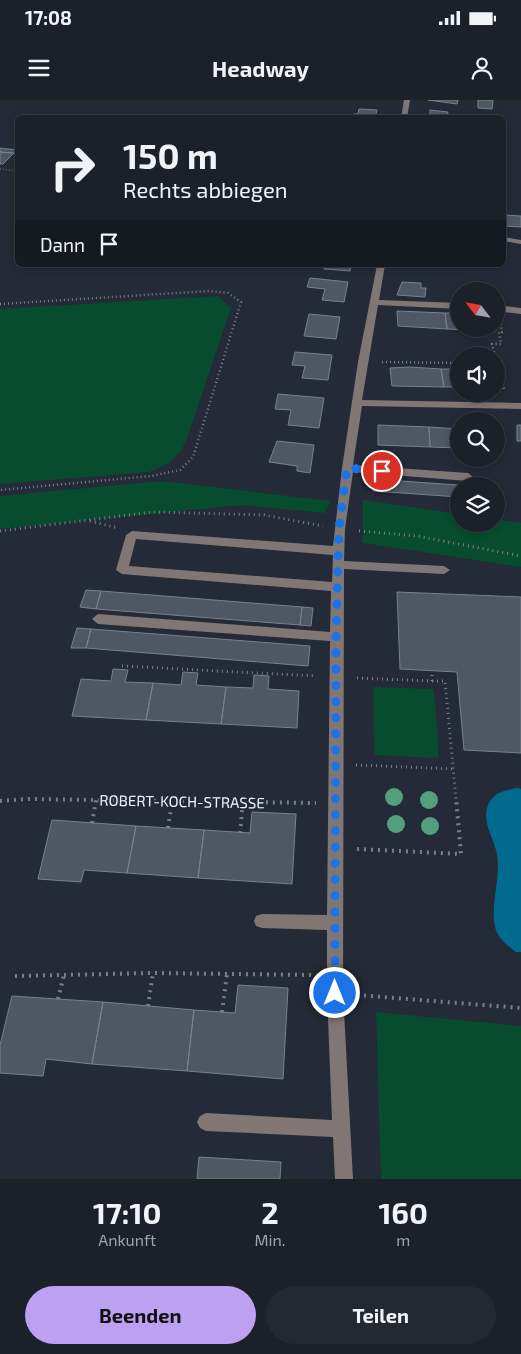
<!DOCTYPE html>
<html lang="de">
<style>
:root{--surface:#1b2029;--page:#242831;--text:#f1f3f6;--muted:#a0a3a8;--line:#393e46;--accent:#bca0f2}
body{margin:0;font-family:"Exo 2",sans-serif;background:var(--page);color:var(--text);height:100vh;display:flex;flex-direction:column;font-size:19px;white-space:nowrap}
*{box-sizing:border-box;margin:0}
p{font-size:16px;color:var(--muted)}
.icon{flex:none;width:28px;height:28px;fill:none;stroke:currentColor;stroke-width:2;stroke-linecap:round;stroke-linejoin:round}
.map{position:relative;height:1079px;overflow:hidden}
.side{display:flex;flex-direction:column;background:var(--surface);flex:1}
.side>*{flex:none}
.banner{position:absolute;left:15px;top:15px;width:491px;height:152px;border-radius:8px;box-shadow:0 2px 8px #0003,0 0 0 1px var(--line);background:#1b2029;color:var(--text);overflow:hidden}
.needle{width:32px;rotate:301deg}
.tools{position:absolute;left:450px;top:182px;display:grid;gap:10px}
.tools a{display:grid;place-items:center;width:55px;height:55px;border-radius:50%;background:var(--surface);box-shadow:0 2px 8px #0003,0 0 0 1px var(--line);font-size:25px}
.pin{position:absolute;display:grid;place-items:center;width:42px;height:42px;color:#fff;margin:-21px;border:2px solid #fff;border-radius:50%;box-shadow:0 1px 5px #0007}
.me{position:absolute;width:55px;margin:-28px;rotate:0deg;stroke-linejoin:round;filter:drop-shadow(0 0 4px #0008)}
.turn{display:flex;align-items:center;gap:18px;height:105px;padding:0 25px;font-size:22px}
.turn .icon{width:65px;height:65px;stroke-width:2.5}
.turn b{display:block;font-size:35px;line-height:42px}
.then{display:flex;align-items:center;height:48px;padding:0 25px;background:#0003;gap:10px;font-size:19px}
.eta{display:flex;justify-content:space-evenly;align-items:center;height:85px;text-align:center}
.eta b{font-size:30px;font-weight:700;line-height:35px}
.button{display:flex;gap:10px;margin-top:auto;padding:10px 25px}
.button a{flex:1;height:58px;border-radius:30px;background:var(--accent);color:#111;font-size:20px;font-weight:700;line-height:58px;text-align:center}
.button a+a{background:var(--page);color:var(--text)}
.status{display:flex;justify-content:space-between;align-items:center;height:35px;padding:0 25px;background:var(--surface);direction:ltr}
.status svg{height:14px;fill:currentColor}
header{display:flex;justify-content:space-between;align-items:center;height:65px;padding:0 25px;background:var(--surface);font-size:22px;font-weight:700}
.map>svg:first-child{display:block}
.green{fill:#074c2e}
.water{fill:#006b8e}
.building{fill:#4f5664;stroke:#798190}
.lines{fill:none;stroke-linecap:round;stroke-linejoin:round}
.path-far3{stroke:#7b808b;stroke-width:2;stroke-dasharray:0.5 2.5;stroke-linecap:butt}
.path-far2{stroke:#7b808b;stroke-width:2.5;stroke-dasharray:1 3;stroke-linecap:butt}
.path-far1{stroke:#7b808b;stroke-width:3;stroke-dasharray:1 4;stroke-linecap:butt}
.path{stroke:#7b808b;stroke-width:4;stroke-dasharray:2 5;stroke-linecap:butt}
.minor{fill:#807775;fill-rule:evenodd}
.tree{fill:#549f7e}
.route{stroke:#1a73e8;stroke-width:9;stroke-dasharray:0 16.2}
.labels{text-anchor:middle;dominant-baseline:central;stroke-width:4;stroke-linejoin:round;paint-order:stroke}
.street-label{font-size:15px;fill:#eff3fc;stroke:#242a37}
</style>
<div class="status"><b>17:08</b><svg viewBox="0 0 49 12"><path d="M0 12V9h3v3zM5 12V6h3v6zM10 12V3h3v9zM15 12V0h3v12zM26 1h20v11H26zM47 4h2v5h-2z"/></svg></div>
<header><svg class="icon" aria-label="menu" viewBox="0 0 24 24"><path d="M4 6h16M4 12h16M4 18h16"/></svg>Headway<svg class="icon" aria-label="person" viewBox="0 0 24 24"><circle cx="12" cy="8" r="4"/><path d="M4 21q1-7 8-7t8 7"/></svg></header>
<div class="map">
<svg width="521" height="1079" viewBox="0 0 521 1079">
<rect width="100%" height="100%" fill="#242a37"/>
<path class="green" d="M218,196l13,12 -45,133c-8,18 -19,24 -37,31l-149,12v-175z
M162,381l169,20 -7,12 -83,-8 -241,24v-33z
M363,400l96,14v10h37v-5l25,4v44l-158,-24z
M373,587l61,2 5,69 -65,-3z
M376,912l145,14v153h-140z"/>
<path class="water" d="M518,688l3,1v163h-5c-10,-8 -18,-13 -21,-25 -5,-24 6,-48 2,-73 -3,-16 -17,-34 -8,-51 6,-12 18,-13 29,-15z"/>
<path class="building" d="M428,0h30l-1,4z
M478,0h15l-1,9 -14,-1z
M359,9l18,1 -2,8h-22l1,-4h4z
M430,10l18,2 -1,6h-17z
M0,48l17,2 -4,3 -13,-1z
M0,52l13,1h1l-11,11h-3z
M504,115l17,1v11l-17,-1z
M325,165h26l-1,6 -26,-2z
M310,178l38,4 -4,20 -22,-2 3,-11 -18,-2z
M402,182l19,1v5h5l-1,9 -28,-2z
M397,211l48,2 2,16 -49,-3z
M445,213h14v16h36l1,2 -49,-2z
M309,214l31,3 -4,22 -32,-3z
M295,252l37,3 -4,25 -26,-2 3,-12 -13,-1z
M410,267l31,2 3,18 -52,-1 -2,-18z
M441,269h18v18h-15z
M278,294l46,4 -5,30 -31,-3 3,-15 -16,-1z
M378,325l51,2 1,20 -52,-2z
M517,325h4v16h-4z
M429,327l30,2v19l-29,-1z
M277,341l37,4 -4,28 -13,-2v-5l-28,-4z
M374,379l97,7h-12v11l-86,-6z
M86,490l15,1 -5,18 -16,-2z
M101,491l201,16 -2,18 -204,-16z
M397,492l124,5v156l-57,-3 -7,-78 -57,-3z
M302,507l11,1 -2,18 -11,-1z
M77,528l14,1 -5,19h-15z
M91,529l219,17 -2,20 -222,-18z
M113,569l15,1 -3,12 28,1 -7,37 -74,-4 9,-37 30,2z
M183,572l15,1 -2,12 30,2 -5,37 -75,-4 7,-37 28,2z
M254,575l15,1 -1,13 31,2 -2,37 -76,-4 5,-37 27,1z
M252,712l44,2 -4,70 -94,-6 6,-48 46,3z
M52,720l84,6 -9,47 -43,-3 -3,12 -43,-3z
M136,726l68,4 -6,48 -71,-5z
M238,885l50,3 -5,91 -96,-8 7,-61 41,3z
M12,896l91,6 -11,62 -46,-5 -3,17 -43,-3v-28z
M103,902l91,8 -7,61 -95,-7z
M199,1057l82,5 -1,17h-83z"/>
<g class="lines">
<path class="path-far3" d="M0,69l18,2"/>
<path class="path-far2" d="M0,204l210,-13 18,2 13,9 -48,155 -13,13 -29,6 -151,14
M495,256l-3,-12h9l-2,-12h3l-1,-8
M496,261l8,28
M382,262l77,1"/>
<path class="path-far1" d="M90,421l28,7
M0,431l153,-19 111,3 59,11
M359,431l58,5 104,20
M122,566l194,10
M357,578l75,3v-10
M432,581h13l11,118
M356,665l97,4
M28,699h2"/>
<path class="path" d="M0,701l28,-2 288,4
M92,723l4,-23
M168,728l4,-27
M240,733l3,-31
M357,749l104,5 -5,-56
M15,876l138,-3 161,2
M357,895l164,13
M58,899l6,-24
M148,906l5,-33
M222,912l5,-38"/>
<path class="minor" d="M404,0h6l-3,18h-6z
M504,137l17,3v4l-17,-3z
M377,165h8l-6,35 80,3v6l-81,-4 -16,95 159,3v6l-159,-3 -9,59 115,8 5,4 -5,4 -115,-9 -8,57 -1,32 100,5 6,4 -6,4 -100,-5 -1,424 10,186h-18l-2,-42 -127,-6 -6,-3 -3,-6 3,-6 6,-3 126,7 -5,-127v-63l-65,-2 -6,-2 -2,-5 2,-5 6,-2 65,1 3,-274 -232,-17 -6,-5 6,-5 232,18 1,-41 -209,-17 -6,-4 10,-35 6,-4 201,15 9,-78 16,-106zM136,439l197,16 -1,27 -203,-16z
M496,205l25,3v6l-25,-3z"/>
</g>
<g class="tree">
<circle cx="394" cy="697" r="9"/>
<circle cx="429" cy="700" r="9"/>
<circle cx="396" cy="724" r="9"/>
<circle cx="430" cy="726" r="9"/>
</g>
<g class="lines">
<path class="route" d="M335,893l1,-356 3,-108 8,-61 35,3"/>
</g>
<g class="labels">
<g class="street-label">
<text transform="translate(182 701) rotate(1)">ROBERT-KOCH-STRASSE</text>
</g>
</g>
</svg>
<div class="tools">
<a><svg class="needle" viewBox="-14 -14 28 28"><path d="M0-13l5 13h-10z" fill="#e53935"/><path d="M0 13l5-13h-10z" fill="#a0a3a8"/></svg></a>
<a><svg class="icon" aria-label="sound" viewBox="0 0 24 24"><path d="M4 9h4l5-4v14l-5-4H4zM17 9q2 3 0 6"/></svg></a>
<a><svg class="icon" aria-label="search" viewBox="0 0 24 24"><circle cx="10" cy="10" r="6"/><path d="M15 15l6 6"/></svg></a>
<a><svg class="icon" aria-label="layers" viewBox="0 0 24 24"><path d="M12 4l9 5-9 5-9-5zM3 14l9 5 9-5"/></svg></a>
</div>
<div class="pin" style="left:382px;top:371px;background:#d93025"><svg class="icon" aria-label="arrive" viewBox="0 0 24 24"><path d="M6 21V4h12l-3 4 3 4H6"/></svg></div>
<svg class="me" style="left:335px;top:893px" viewBox="-20 -20 40 40"><circle r="17" fill="#1a73e8" stroke="#fff" stroke-width="3"/><path d="M0-11L8 9 0 5-8 9z" fill="#fff"/></svg>
<div class="banner">
<div class="turn"><svg class="icon" aria-label="right" viewBox="0 0 24 24"><path d="M7 20v-9h11M14 6l5 5-5 5"/></svg><div><b>150 m</b>Rechts abbiegen</div></div>
<div class="then">Dann<svg class="icon" aria-label="arrive" viewBox="0 0 24 24"><path d="M6 21V4h12l-3 4 3 4H6"/></svg></div>
</div>
</div>
<section class="side">
<div class="eta">
<div><b>17:10</b><p>Ankunft</p></div>
<div><b>2</b><p>Min.</p></div>
<div><b>160</b><p>m</p></div>
</div>
<div class="button"><a>Beenden</a><a>Teilen</a></div>
</section>
